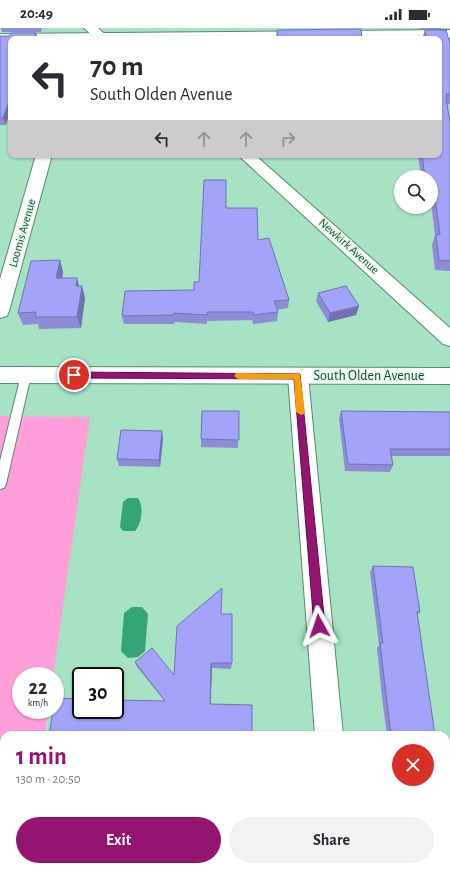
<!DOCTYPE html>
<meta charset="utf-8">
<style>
:root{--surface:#fff;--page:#f2f2f3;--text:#2b2b33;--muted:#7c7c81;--accent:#931571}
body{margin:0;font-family:"Alegreya Sans",sans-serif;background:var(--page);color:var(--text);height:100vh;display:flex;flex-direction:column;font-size:15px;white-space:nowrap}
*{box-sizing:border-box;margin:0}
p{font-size:13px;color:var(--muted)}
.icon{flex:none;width:22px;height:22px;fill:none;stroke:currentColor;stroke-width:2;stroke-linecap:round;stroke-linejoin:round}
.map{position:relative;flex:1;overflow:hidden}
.drawer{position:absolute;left:0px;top:703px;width:450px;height:140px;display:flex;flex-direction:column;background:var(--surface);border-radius:12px 12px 0 0;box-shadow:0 1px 3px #0004}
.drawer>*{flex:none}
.hud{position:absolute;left:8px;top:8px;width:434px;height:122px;border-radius:8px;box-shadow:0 1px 3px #0004;background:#fff;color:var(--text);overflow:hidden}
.fabs{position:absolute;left:394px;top:142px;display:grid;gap:8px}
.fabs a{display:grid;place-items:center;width:44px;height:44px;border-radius:50%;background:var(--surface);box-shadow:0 1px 3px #0004;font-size:20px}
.speed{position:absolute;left:12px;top:639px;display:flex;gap:8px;font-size:20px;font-weight:700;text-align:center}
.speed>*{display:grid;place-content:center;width:52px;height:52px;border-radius:50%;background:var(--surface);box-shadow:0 1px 3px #0004;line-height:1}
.speed small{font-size:10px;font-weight:400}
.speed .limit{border:2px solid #111;border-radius:6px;background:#fff;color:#111}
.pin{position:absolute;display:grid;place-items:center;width:34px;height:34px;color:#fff;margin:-17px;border:2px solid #fff;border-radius:50%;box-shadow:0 1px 4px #0007}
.me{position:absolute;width:44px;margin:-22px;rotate:355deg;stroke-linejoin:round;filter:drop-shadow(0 0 3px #0008)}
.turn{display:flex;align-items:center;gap:14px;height:84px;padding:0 16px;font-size:18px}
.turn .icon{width:52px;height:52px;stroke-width:2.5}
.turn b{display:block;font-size:28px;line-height:34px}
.lanes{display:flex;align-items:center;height:38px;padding:0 16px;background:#0003;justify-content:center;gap:20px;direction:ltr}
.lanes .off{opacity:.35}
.round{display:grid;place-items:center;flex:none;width:42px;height:42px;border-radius:21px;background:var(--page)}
.head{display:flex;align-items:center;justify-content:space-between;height:68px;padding:0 16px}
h1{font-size:24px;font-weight:600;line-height:30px;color:var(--accent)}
.action{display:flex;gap:8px;margin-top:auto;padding:8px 16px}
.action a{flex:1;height:46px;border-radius:24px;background:var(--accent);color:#fff;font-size:16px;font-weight:600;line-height:46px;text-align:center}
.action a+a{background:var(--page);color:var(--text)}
.status{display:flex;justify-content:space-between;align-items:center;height:28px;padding:0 20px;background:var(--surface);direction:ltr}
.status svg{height:11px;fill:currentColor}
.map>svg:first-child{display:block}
.green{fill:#ff9edb}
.water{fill:#35a477}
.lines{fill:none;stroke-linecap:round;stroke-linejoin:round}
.lane-casing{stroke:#528c70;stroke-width:2}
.street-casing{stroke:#528c70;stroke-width:2}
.secondary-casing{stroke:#528c70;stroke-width:2}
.lane{fill:#fff;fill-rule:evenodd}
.street{fill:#fff;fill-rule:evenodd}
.secondary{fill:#fff;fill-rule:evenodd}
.wall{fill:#8c8dd6}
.shaded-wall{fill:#7273ae}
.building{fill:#a3a4f9;stroke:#7273ae}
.route{fill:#931571;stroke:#600e49}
.slow{fill:#f59e0b}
.labels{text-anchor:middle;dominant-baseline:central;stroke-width:3;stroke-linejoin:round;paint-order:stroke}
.far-street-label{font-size:12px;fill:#294135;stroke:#ddfbeb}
.street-label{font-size:14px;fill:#294135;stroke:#ddfbeb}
</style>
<div class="status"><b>20:49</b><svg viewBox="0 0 49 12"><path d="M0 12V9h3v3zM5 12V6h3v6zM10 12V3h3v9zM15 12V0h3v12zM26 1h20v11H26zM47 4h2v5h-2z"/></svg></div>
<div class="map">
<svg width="450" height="843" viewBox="0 0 450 843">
<rect width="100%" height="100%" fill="#a6e2c3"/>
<path class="green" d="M0,388l90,1 -37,259h-32v34h27l-3,25h-41v132h22l-1,4h-25z"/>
<path class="water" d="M128,470h10c6,9 4,25 -3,33h-12l-3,-4 3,-25z
M132,579h10l6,7 -3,37 -7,6 -10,1 -7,-7 3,-38z"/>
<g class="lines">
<defs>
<path id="lane" d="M26,343l4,1 1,3 -25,109 -2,4 -4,1v-28l21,-86 1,-3z
M112,839h19l-2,4h-19z
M204,839h16v4h-16z"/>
<path id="street" d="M450,2v8l-439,1v3h-11v-8z
M36,127h16l-43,156 -2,5 -7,2v-39z
M298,340l7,2 3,6 35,359h-28l-27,-359 3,-6z
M324,839h32v4h-32z"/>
<path id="secondary" d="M84,0h14l12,11h-14z
M238,127h17l195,173v18l-7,-2z
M0,339l450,1v16l-450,-1z"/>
</defs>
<use href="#lane" class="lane-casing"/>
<use href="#street" class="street-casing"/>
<use href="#secondary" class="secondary-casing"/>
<use href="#lane" class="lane"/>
<use href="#street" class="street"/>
<use href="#secondary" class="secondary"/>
</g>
<path class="wall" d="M1,0h41l-1,4h-39z
M420,0h21v1h-21z
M425,2l25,13v61h-3l3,18v149l-15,-1 -3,-25 3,-10 -4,-32v-26h-10l-3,-22h21v-116h-17z
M0,8l11,3 -5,86h-6z
M226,180l32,32 31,60 -1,8 -11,2 1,2 -1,9 -24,3 -1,-4 -45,1v3l-32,-2 -1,2h-50l-2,-8 72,-26 5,-8z
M60,232l3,12 -1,6h15l2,8h3l3,12 -4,30 -42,1 -1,-5 -15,1 -5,-12z
M318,265l41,13 -3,9 -28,7 -12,-21z
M239,383l-1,37 -37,-1v-8z
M341,383l109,1v44h-58l1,9 -3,7 -45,-1 -6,-52z
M163,411l-3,28 -41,-1 -2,-7z
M373,538l47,46 -3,3 18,120h-48l-5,-37 -5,-50 2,-3 -9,-73z
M222,567l-1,19 11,49 -1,6 -19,-1 -1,36 -47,-4 -27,-33 -2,-5 39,13z
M449,789l1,54h-46v-4h42z"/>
<path class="shaded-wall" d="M36,5l2,6h-4z
M11,67v14l-5,16 -3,-7z
M60,232l3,12 -3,18 -4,-12z
M77,250l3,12 -4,-4z
M82,258l3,12 -4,30 -4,-11z
M359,278l-3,9 -28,7 2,-9z
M162,403l1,8 -3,28 -1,-7z
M211,635l1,5 -2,40v-4z
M70,839h6l-1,4h-5z"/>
<path class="building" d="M361,1l1,10h-85v-9z
M425,2h21l4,13v51h-4l1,4h-1l4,24v139l-11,-1 -3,-25 4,-1 -6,-43h-3v-14h-6l-3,-22h17v-116h-13z
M11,5h25l-2,6h-23v56l-8,23h-3v-82h9z
M204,152h22v28h31l1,32 11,-2 20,62 -15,1 4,11 -25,3v-3h-46v3l-33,-2v2l-52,1 3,-25 69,-1v-8h5z
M60,232l-4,18h21l-1,8h6l-5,31h-42l1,-5 -18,1 13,-52z
M346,258l13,20 -29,7 -12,-20z
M202,383h37v29l-38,-1z
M341,383l109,1v37h-60l3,16 -45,-1z
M121,402l41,1 -3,29 -42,-1z
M373,538l40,1 7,45h-3l18,123h-44l-5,-41 -6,-51h3z
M222,560l-1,26h11v49h-21l-1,41 42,1v30h-203l4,-25h2v-12l26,1v11h34v-10l50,1 -30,-39 17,-14 22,27 3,-49z
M446,770l3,19h1v54h-41v-4h37z
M27,839h43v4h-43z"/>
<path class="route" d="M74,344l226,2 25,252 -2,4 -4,1 -4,-1 -1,-4 -20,-247 -220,-1 -5,-3z"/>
<path class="slow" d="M236,345l64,1 5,38 -1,2 -3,1 -5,-3 -2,-33h-56l-4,-3z"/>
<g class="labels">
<g class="far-street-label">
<text transform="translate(22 205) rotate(-74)">Loomis Avenue</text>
<text transform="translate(349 218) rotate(42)">Newkirk Avenue</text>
</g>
<g class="street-label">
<text x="369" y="348">South Olden Avenue</text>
</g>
</g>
</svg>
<div class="fabs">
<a><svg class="icon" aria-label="search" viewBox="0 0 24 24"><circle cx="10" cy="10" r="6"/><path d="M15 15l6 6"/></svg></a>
</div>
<div class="speed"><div>22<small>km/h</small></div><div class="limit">30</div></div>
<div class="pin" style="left:74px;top:347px;background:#d93025"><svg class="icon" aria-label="arrive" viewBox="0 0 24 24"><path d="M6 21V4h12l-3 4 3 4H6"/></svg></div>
<svg class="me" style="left:319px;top:598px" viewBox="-20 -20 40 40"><path d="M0-17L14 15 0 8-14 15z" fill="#931571" stroke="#fff" stroke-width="4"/></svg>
<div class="hud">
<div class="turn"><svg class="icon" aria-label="left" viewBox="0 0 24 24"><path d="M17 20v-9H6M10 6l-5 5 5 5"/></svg><div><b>70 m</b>South Olden Avenue</div></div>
<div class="lanes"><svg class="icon" aria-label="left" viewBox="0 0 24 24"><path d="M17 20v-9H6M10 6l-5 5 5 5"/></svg><svg class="icon off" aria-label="ahead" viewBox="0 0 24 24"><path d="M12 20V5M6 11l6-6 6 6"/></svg><svg class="icon off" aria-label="ahead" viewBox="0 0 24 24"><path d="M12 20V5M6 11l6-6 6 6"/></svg><svg class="icon off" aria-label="right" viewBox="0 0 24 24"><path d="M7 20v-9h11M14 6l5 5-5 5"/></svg></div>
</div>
<section class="drawer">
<div class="head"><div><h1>1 min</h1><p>130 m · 20:50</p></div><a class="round" style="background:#d93025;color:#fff"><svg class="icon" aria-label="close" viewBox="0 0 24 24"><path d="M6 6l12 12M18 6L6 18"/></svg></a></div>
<div class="action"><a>Exit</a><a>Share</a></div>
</section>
</div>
